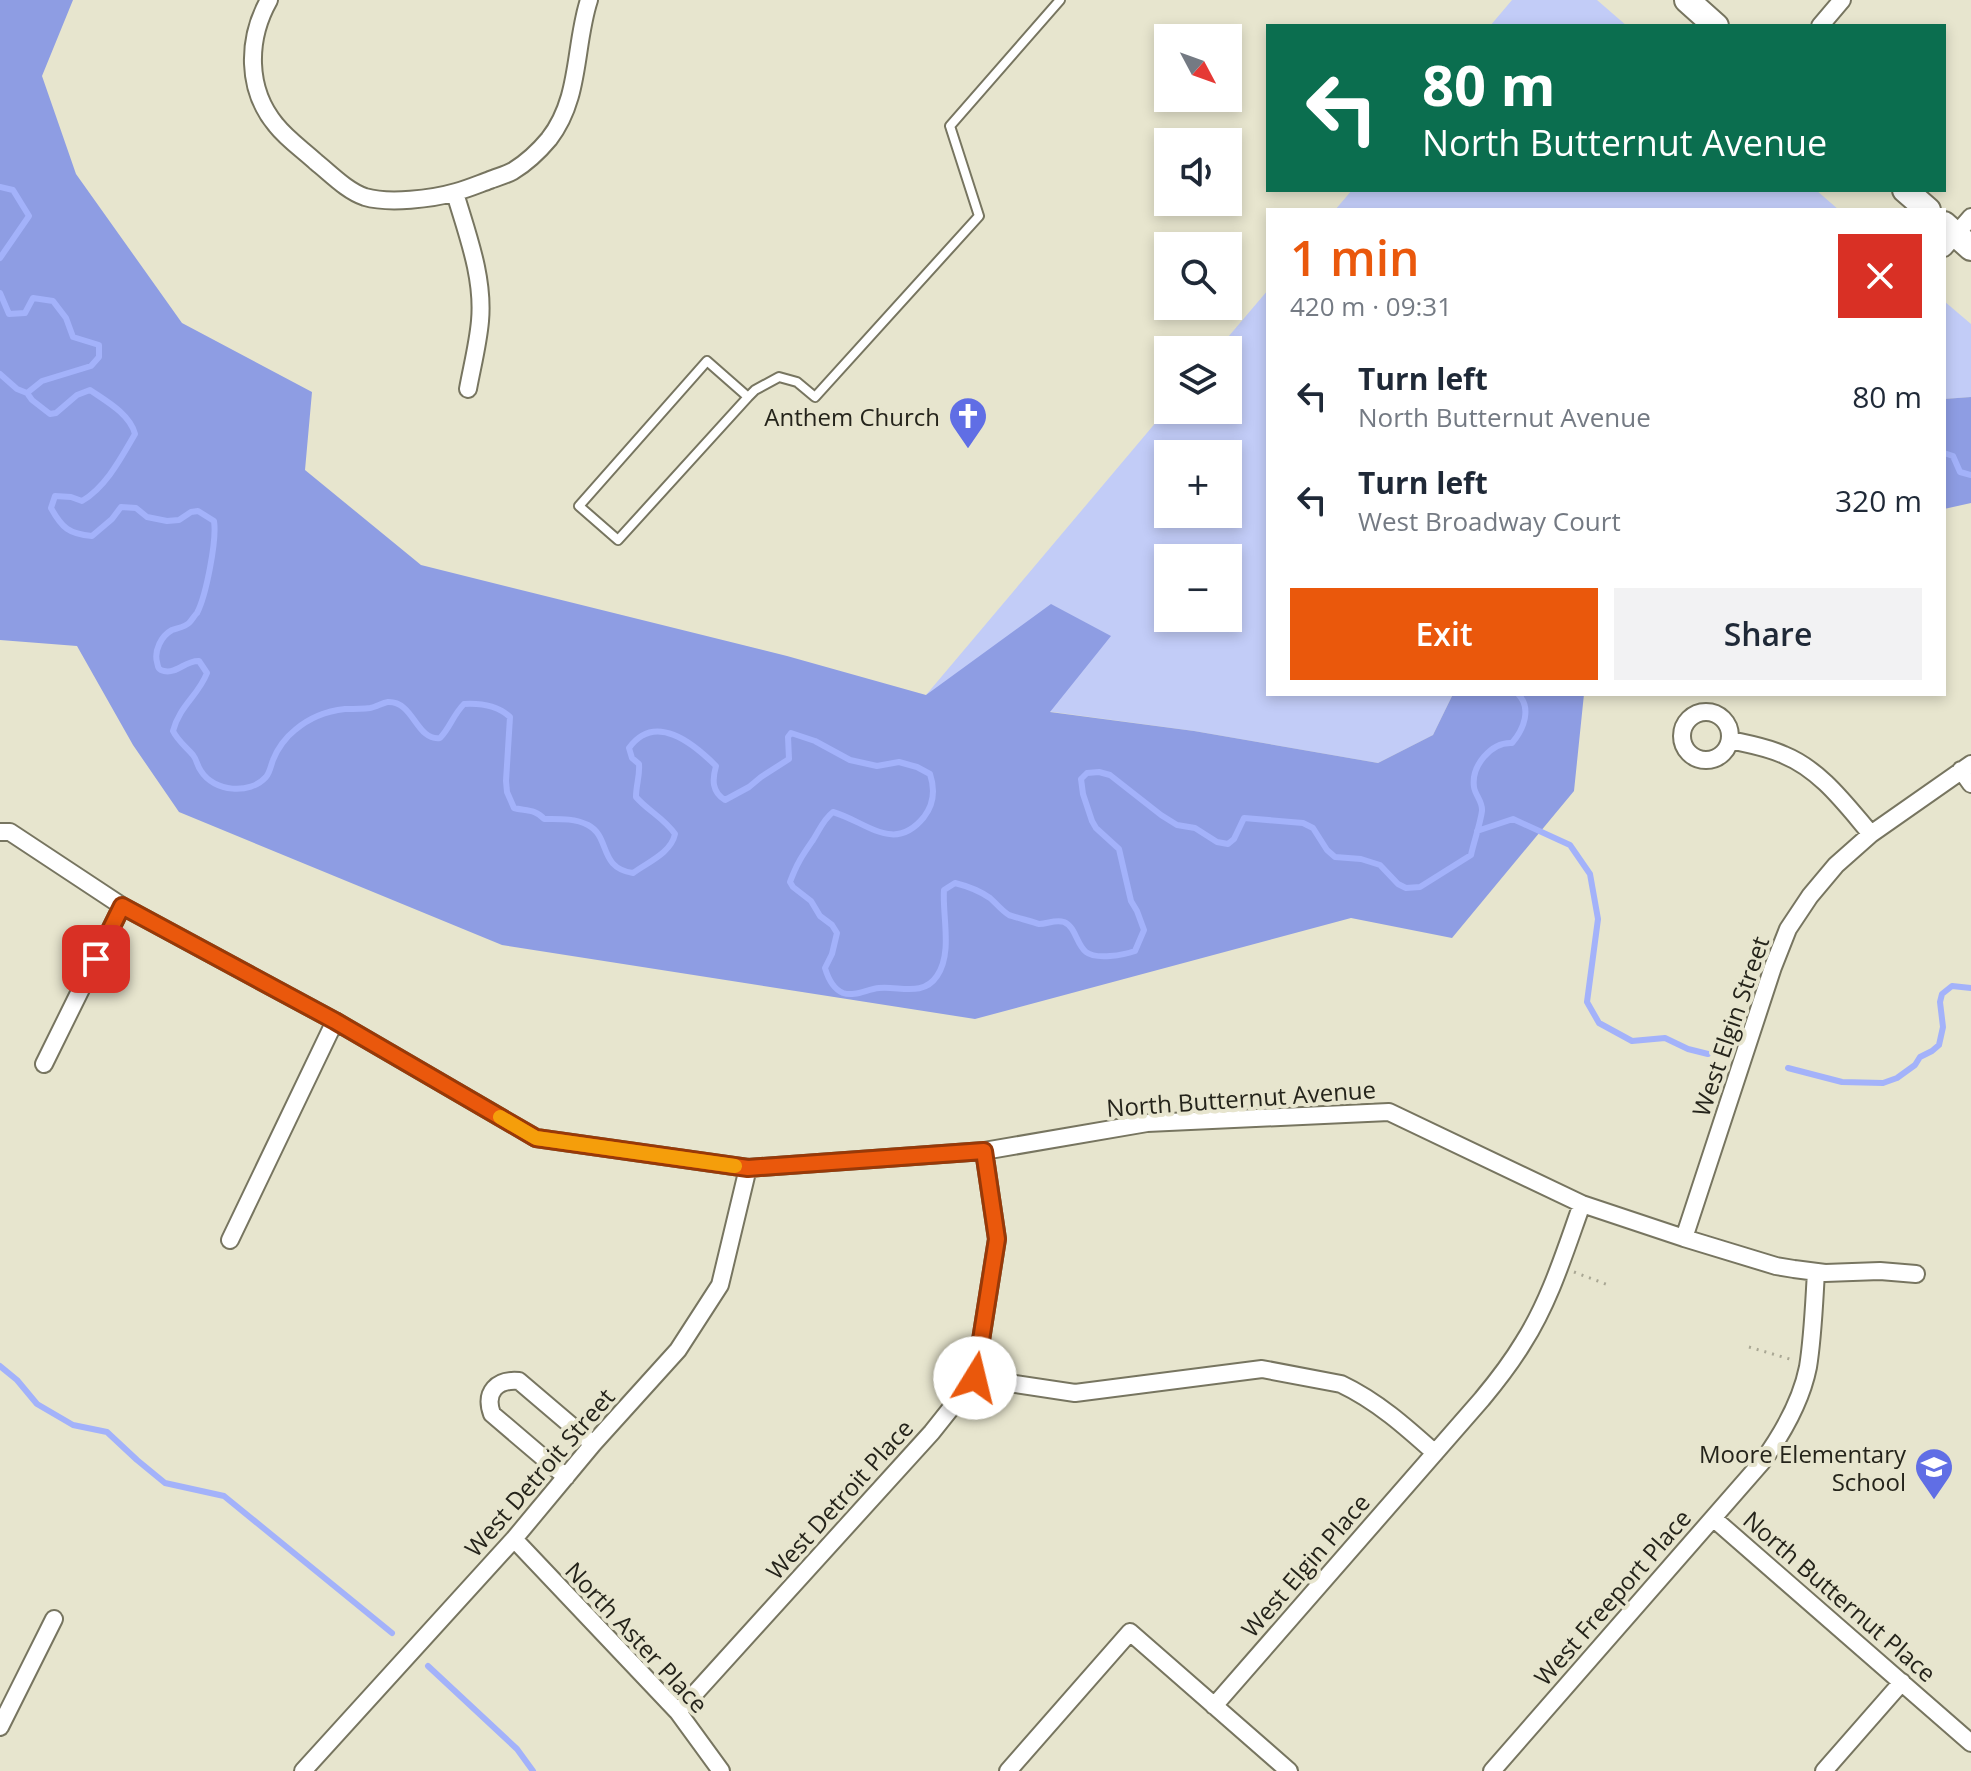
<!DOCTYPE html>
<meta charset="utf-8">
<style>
:root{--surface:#fff;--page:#f2f2f3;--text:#1f2937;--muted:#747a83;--accent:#ea580c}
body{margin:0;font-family:"Open Sans",sans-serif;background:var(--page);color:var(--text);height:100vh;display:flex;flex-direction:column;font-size:30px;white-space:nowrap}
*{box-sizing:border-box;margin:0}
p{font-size:26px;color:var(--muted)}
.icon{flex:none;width:44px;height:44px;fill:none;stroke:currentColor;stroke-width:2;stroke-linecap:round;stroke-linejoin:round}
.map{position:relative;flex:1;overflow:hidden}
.side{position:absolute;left:1266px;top:208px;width:680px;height:488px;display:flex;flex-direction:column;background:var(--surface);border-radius:0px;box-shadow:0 4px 12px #0003}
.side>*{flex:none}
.guide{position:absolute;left:1266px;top:24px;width:680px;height:168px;border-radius:0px;box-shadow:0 4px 12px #0003;background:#0b6e4f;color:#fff;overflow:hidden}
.needle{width:52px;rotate:131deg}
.fabs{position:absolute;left:1154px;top:24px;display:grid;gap:16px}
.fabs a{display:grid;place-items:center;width:88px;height:88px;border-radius:0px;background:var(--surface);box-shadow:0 4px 12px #0003;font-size:40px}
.pin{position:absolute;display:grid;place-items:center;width:68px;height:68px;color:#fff;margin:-34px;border-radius:16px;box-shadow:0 4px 12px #0006}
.me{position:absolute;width:88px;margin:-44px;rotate:9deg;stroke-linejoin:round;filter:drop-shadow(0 0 6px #0008)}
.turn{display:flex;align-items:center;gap:28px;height:168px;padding:0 24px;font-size:36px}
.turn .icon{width:104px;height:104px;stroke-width:2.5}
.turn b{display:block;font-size:56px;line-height:68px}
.round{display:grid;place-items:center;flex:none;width:84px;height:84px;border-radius:0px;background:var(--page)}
.summary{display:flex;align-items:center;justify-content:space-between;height:136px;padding:0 24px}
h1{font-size:48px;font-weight:600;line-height:60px;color:var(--accent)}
.action{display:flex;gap:16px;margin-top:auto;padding:16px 24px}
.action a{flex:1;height:92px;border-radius:0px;background:var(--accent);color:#fff;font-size:32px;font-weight:600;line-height:92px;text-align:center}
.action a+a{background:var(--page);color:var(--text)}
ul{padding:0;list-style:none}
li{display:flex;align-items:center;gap:24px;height:104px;padding:0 24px}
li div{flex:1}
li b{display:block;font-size:30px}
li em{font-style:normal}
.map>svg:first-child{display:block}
.green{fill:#c2ccf7;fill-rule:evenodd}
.forest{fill:#8e9de3}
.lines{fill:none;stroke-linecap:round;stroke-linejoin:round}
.stream{stroke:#a3b2fa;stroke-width:6}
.lane-casing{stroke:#777560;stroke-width:12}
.street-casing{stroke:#777560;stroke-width:20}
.secondary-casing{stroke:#777560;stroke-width:28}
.path{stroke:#a9a794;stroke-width:3;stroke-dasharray:2 6;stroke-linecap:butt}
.lane{stroke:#fff;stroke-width:8}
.street{stroke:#fff;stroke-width:16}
.secondary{stroke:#fff;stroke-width:24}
.route-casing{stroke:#983908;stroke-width:20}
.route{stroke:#ea580c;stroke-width:14}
.slow{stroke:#f59e0b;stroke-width:14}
.labels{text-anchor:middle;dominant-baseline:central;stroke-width:8;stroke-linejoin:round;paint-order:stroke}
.poi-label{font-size:24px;fill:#25241b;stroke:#e7e5ce;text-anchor:end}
.street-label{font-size:24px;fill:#25241b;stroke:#e7e5ce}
</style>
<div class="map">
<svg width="1971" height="1771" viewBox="0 0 1971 1771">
<rect width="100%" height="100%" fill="#e7e5ce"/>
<path class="green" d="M1512,0h85l30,26h-137z
M1352,190h464l23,20h-504z
M1268,290v404h185l-20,41 -55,28 -184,-32 -268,-36 242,-287v2h60v-60h-11zM1168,454h60v60h-60zM1168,558h60v60h-60z
M1944,301l27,23v73l-27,2z"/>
<path class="forest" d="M0,0h73l-31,76 34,98 106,149 130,69 -7,78 116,95 366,91 139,39 125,-91 60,32 -61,76 144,19 184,32 55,-28 20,-41h131l-10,97 -122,147 -101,-20 -376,101 -473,-74 -323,-133 -46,-67 -56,-99 -77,-6z
M1971,397v106l-27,6v-110z"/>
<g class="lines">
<path class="stream" d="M0,187l13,3 16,26 -29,42
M0,293l9,21 16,-1 8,-15 20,3 13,17 7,19 26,8v12l-8,9 -49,15 -15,12 -10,-4 -17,-15
M27,393l5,7 18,14 6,-1 21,-18 13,-5c16,11 40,24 45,44 -14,24 -29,53 -53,67l-11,-4 -16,-1 -4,12c11,20 18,26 41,28l20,-17 9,-12 15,1 11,9 20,4 12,-1 12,-8 7,-1 16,10c3,19 -8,75 -17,92 -3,3 -5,7 -8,10 -4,4 -12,5 -17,7 -11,6 -18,21 -15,32 1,5 1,8 7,9 13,3 22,-11 35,-10l8,12c-9,23 -27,32 -34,58 5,10 13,16 20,24 4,5 4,11 8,16 13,21 49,24 65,6 4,-5 5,-12 7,-17 4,-11 13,-23 22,-30 14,-12 32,-19 50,-21 8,0 17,0 25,-1 6,-1 12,-5 18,-6 26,-1 28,39 52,36 10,-10 13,-23 24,-34 17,-1 34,2 46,13l-4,64 1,11 7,16c11,3 22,1 30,11 15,0 30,-1 44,6 23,12 10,43 45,48 15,-11 38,-20 42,-39 -11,-16 -27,-23 -39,-37 0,-12 4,-21 3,-33l-7,-6 -3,-10c26,-36 64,-5 87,18 -4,14 -4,26 9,34l24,-13 12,-10 28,-18 -1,-22 3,-4 24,8 35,19 27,6 22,-4 18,5 13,7c5,15 4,30 -6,43 -30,37 -57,5 -91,-5 -10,8 -13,17 -20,28 -11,16 -16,23 -23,42l3,5 18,14 9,15 12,9 5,8 -5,21 -7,14c3,10 8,21 18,25 12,4 24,-4 36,-5 21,-2 44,9 58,-12 16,-23 5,-61 7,-86l11,-7c12,3 25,8 35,15 6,5 12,13 19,17 2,1 28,8 30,9 9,0 16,-5 25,-2 12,5 12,22 22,30 10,8 38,3 49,-1l9,-21 -7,-19 -6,-10 -12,-52 -23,-21 -4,-7 -9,-27 -2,-15 6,-6 12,-1 11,3 51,40 16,10 18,3 22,14 11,2 6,-5 10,-21 59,5 10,5 14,22 8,7 26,2 19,6 18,19 8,4 14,-1 51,-32c3,-14 9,-30 11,-44 1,-9 -7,-16 -8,-24 -3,-21 17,-45 38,-44 12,-14 20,-35 6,-49
M1944,453l9,3 7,16 11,3
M1477,831l36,-12 57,26 20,29 8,45 -11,83 12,21 33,18 33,-3 23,11 20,5
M1788,1068l54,14 41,1 14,-5 18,-13 5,-8 12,-6 7,-6 4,-18 -3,-25 2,-8 10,-8 19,2
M0,1366l17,14 20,24 36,21 34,7 30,28 28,23 59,13 168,137
M428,1666l89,83 16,22"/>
<defs>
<path id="lane" d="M748,397l-130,143 -39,-34 128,-145 41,36 7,-7 24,-13 18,5 18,15 164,-181 -29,-90 110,-126"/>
<path id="street" d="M269,0c-22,39 -23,89 7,125 11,14 27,25 40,37 15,12 31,29 49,35 24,7 67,2 91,-5 11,-3 23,-8 34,-12 7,-3 16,-5 23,-9 13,-8 26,-20 36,-32 32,-41 25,-93 40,-139
M1820,26l22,-26
M455,193c12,41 29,84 25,128 -2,23 -8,46 -12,68
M1944,248l27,-31
M1682 736a24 24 0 1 1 48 0a24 24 0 1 1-48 0Z
M1730,740c18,4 37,7 54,15 37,15 62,50 87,79
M1961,770l10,14
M0,832h10l112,74 213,115 201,117 212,30 236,-17 163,-28 242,-11 193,92 102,34 92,28 18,3 31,4 55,-2 36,3
M44,1064l78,-158
M1684,1238l89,-271 15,-38 22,-33 26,-31 35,-31 100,-70
M230,1240l105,-219
M975,1378l100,15 187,-24 79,15c36,17 65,43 94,69
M566,1477l-74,-63c-8,-22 5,-35 27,-33l74,63
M1713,1518l258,225
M514,1539l164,173 43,59
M1214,1706l268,-307c15,-18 29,-36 41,-56 27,-42 42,-92 59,-139
M678,1712l254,-280 43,-54 22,-139 -13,-88
M0,1727l54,-108
M303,1771l211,-232 79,-95 85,-94 42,-65 28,-117
M1008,1771l122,-139 159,139
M1492,1771l270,-309c21,-29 39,-60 46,-95 5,-31 6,-63 8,-95
M1824,1771l78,-89"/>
<path id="secondary" d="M1687,0l29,26
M1905,190l23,20
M1944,224l27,24"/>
</defs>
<use href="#lane" class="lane-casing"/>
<use href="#street" class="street-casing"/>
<use href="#secondary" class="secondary-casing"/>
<path class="path" d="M1574,1272l37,14
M1749,1347l44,13"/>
<use href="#lane" class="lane"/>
<use href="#street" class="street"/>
<use href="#secondary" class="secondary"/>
</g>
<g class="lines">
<defs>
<path id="route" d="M96,959l26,-53 213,115 201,117 212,30 236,-17 13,88 -22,139"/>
</defs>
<use href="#route" class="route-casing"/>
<use href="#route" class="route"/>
<path class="slow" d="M500,1117l36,21 199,28"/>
</g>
<defs>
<symbol id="church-pin" viewBox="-11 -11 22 30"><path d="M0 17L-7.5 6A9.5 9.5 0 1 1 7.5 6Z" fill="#606ee5" stroke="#e7e5ce"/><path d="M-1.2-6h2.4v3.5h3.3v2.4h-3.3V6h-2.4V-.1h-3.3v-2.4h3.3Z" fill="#fff"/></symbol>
<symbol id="school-pin" viewBox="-11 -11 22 30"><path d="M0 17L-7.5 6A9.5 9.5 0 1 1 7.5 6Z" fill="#606ee5" stroke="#e7e5ce"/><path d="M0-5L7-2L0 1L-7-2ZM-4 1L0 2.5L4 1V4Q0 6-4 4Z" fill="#fff"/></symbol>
</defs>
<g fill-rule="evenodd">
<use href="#church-pin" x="946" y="394" width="44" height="60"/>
<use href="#school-pin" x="1912" y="1445" width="44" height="60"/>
</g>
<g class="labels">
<g class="poi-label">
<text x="940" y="416">Anthem Church</text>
<text x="1906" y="1453">Moore Elementary<tspan x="1906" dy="28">School</tspan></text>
</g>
<g class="street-label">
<text transform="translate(1730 1026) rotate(-71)">West Elgin Street</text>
<text transform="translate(1241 1098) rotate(-4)">North Butternut Avenue</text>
<text transform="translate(539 1472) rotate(-49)">West Detroit Street</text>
<text transform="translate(839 1499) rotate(-48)">West Detroit Place</text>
<text transform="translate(1305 1565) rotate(-49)">West Elgin Place</text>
<text transform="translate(1840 1596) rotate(41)">North Butternut Place</text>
<text transform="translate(1612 1597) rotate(-49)">West Freeport Place</text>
<text transform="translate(637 1637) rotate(47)">North Aster Place</text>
</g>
</g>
</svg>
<div class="fabs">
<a><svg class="needle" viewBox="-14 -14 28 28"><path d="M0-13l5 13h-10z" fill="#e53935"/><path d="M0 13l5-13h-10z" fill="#747a83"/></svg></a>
<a><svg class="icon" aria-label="sound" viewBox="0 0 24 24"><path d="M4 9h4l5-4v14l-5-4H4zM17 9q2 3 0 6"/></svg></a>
<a><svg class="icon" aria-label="search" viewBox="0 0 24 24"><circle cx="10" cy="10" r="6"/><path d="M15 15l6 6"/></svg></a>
<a><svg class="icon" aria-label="layers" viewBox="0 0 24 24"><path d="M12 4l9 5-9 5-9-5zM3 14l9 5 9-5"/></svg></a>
<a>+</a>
<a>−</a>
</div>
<div class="pin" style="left:96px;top:959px;background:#d93025"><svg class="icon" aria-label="arrive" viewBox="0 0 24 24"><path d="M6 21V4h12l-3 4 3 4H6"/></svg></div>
<svg class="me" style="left:975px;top:1378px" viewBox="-20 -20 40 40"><circle r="19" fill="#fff"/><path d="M0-13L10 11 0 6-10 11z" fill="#ea580c"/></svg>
<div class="guide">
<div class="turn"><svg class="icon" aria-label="left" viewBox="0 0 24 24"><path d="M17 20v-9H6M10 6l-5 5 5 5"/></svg><div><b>80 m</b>North Butternut Avenue</div></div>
</div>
<section class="side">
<div class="summary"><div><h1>1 min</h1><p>420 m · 09:31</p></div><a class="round" style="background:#d93025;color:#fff"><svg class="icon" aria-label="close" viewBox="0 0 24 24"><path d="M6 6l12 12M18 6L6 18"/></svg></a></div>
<ul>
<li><svg class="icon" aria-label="left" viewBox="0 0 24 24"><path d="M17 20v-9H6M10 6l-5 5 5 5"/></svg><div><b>Turn left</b><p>North Butternut Avenue</p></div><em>80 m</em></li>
<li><svg class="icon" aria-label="left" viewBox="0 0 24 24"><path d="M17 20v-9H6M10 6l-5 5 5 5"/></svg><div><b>Turn left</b><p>West Broadway Court</p></div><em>320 m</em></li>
</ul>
<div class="action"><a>Exit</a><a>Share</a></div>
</section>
</div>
